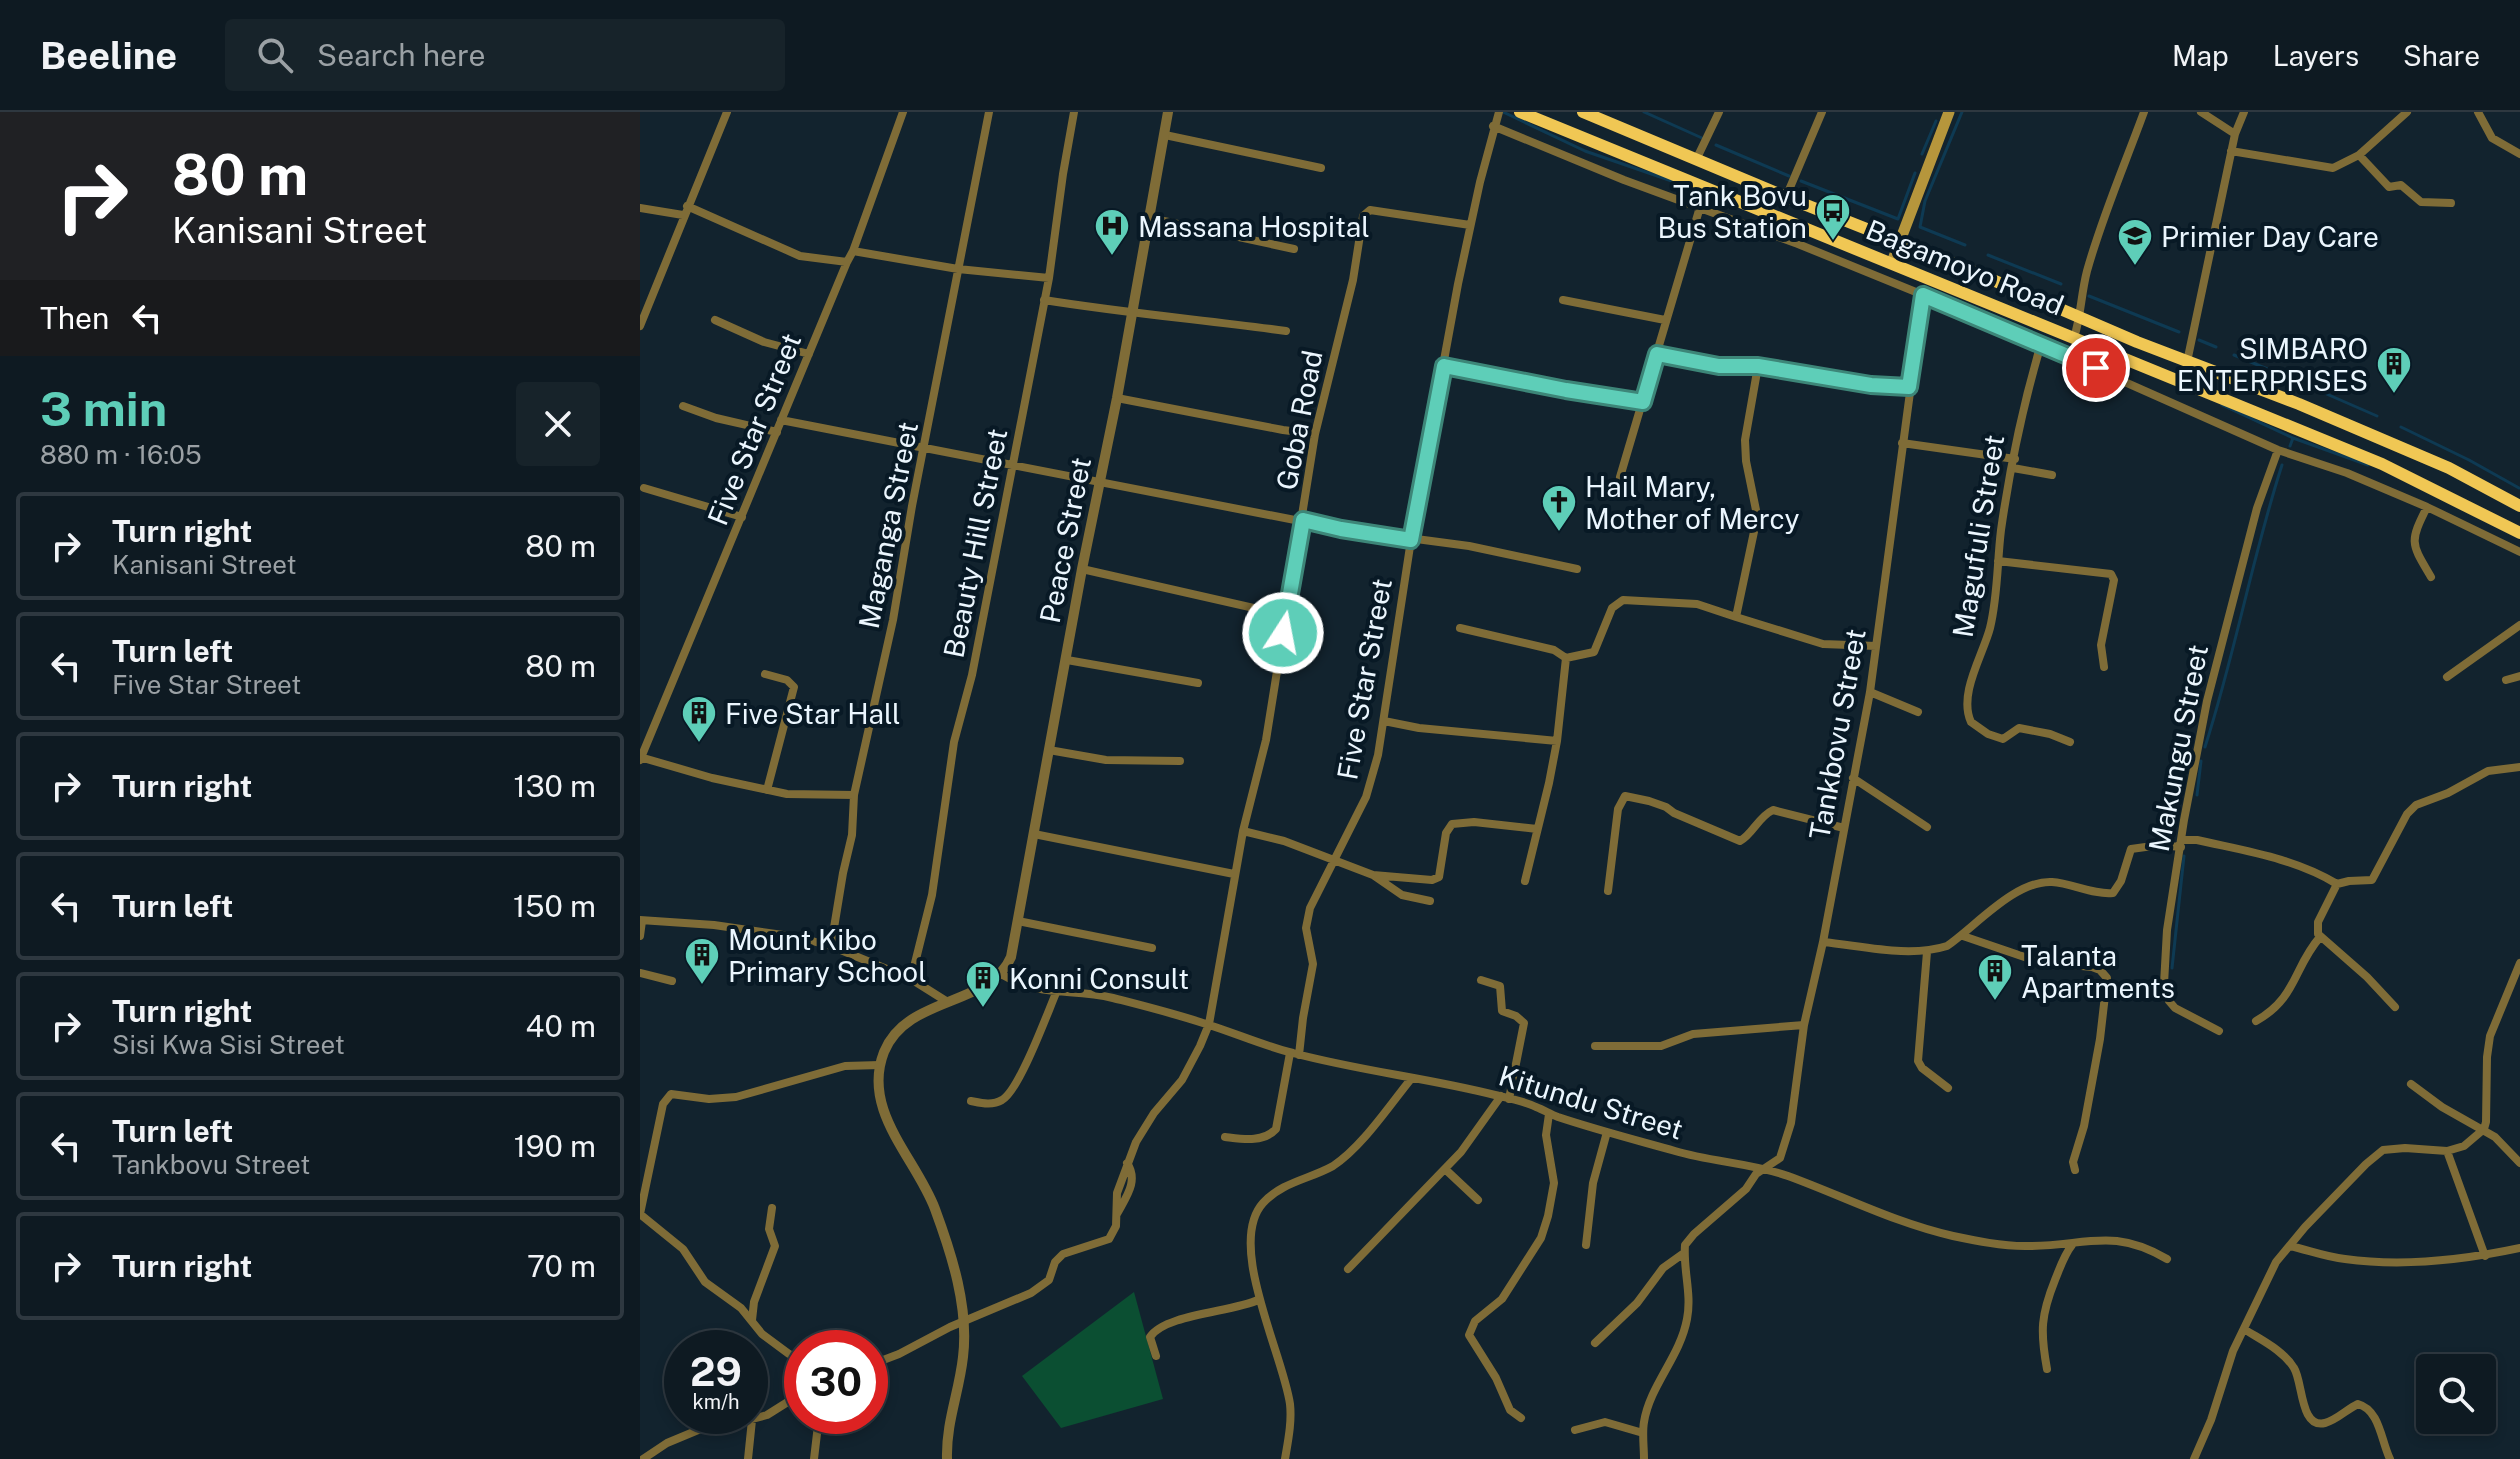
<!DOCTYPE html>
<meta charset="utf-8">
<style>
:root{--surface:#0e1a22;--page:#17232a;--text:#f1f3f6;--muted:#9ba1a5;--line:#2e3840;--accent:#5eceb8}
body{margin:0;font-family:"Public Sans",sans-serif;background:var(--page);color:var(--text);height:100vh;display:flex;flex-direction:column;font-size:30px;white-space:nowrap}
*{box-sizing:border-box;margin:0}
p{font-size:26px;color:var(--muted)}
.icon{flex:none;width:44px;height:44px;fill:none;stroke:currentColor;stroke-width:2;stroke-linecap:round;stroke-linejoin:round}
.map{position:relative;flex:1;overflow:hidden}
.details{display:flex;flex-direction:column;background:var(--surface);width:640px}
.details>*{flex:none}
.top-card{background:#202124;color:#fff;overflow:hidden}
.buttons{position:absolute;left:1776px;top:1242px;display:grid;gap:16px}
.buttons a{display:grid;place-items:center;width:80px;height:80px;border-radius:8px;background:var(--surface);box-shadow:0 4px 12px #0003,0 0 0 2px var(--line);font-size:40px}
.speed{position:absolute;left:24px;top:1218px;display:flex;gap:16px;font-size:40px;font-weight:700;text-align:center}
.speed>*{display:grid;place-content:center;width:104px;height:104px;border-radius:50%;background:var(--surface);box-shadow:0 4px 12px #0003,0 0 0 2px var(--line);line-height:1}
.speed small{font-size:20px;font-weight:400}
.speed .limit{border:12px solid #d22;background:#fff;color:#111}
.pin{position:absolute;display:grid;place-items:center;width:68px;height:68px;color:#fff;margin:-34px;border:4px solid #fff;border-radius:50%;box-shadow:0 2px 8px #0007}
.me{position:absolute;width:88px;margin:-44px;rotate:11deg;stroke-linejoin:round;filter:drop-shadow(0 0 6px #0008)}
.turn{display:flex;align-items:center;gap:28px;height:168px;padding:0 40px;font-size:36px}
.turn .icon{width:104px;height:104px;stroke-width:2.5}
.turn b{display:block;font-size:56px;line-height:68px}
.then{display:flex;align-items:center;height:76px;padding:0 40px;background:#0003;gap:16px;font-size:30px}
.round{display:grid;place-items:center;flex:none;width:84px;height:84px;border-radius:8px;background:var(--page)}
.overview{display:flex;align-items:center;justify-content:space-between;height:136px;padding:0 40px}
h1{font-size:48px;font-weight:700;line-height:60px;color:var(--accent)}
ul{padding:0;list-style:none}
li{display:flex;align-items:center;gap:24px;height:108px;margin:0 16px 12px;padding:0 24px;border:4px solid var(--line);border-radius:8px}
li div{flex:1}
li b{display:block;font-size:30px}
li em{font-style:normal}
header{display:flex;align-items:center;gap:48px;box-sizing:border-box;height:112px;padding:0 40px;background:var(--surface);border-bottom:2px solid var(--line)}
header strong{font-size:38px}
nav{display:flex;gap:44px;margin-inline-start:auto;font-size:28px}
.search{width:560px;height:72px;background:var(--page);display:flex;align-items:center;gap:20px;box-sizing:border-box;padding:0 28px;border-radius:8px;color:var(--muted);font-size:30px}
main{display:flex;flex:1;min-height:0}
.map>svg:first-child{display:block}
.green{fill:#0b4f32}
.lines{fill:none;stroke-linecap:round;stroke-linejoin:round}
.stream{stroke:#0e3a53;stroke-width:3}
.minor{stroke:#7f6c37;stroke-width:8}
.tertiary{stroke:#7f6c37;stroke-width:10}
.secondary{stroke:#b6963c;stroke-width:11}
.trunk{stroke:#f0c754;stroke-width:12}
.route-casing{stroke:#3d8678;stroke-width:20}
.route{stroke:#5eceb8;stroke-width:14}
.labels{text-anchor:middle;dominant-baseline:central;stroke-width:8;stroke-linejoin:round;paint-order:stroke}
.poi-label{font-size:28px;fill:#ebf6fe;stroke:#081925;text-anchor:start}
.street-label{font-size:28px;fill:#ebf6fe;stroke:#081925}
</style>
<header>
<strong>Beeline</strong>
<div class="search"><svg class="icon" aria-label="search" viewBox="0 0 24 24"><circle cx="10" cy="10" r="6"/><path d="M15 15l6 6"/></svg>Search here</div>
<nav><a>Map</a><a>Layers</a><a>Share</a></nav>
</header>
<main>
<section class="details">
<div class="top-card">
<div class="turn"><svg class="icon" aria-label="right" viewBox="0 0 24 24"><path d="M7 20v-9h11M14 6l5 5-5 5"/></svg><div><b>80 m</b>Kanisani Street</div></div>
<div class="then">Then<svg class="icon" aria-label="left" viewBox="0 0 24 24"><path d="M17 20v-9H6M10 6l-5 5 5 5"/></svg></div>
</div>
<div class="overview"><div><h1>3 min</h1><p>880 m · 16:05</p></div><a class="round"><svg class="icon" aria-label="close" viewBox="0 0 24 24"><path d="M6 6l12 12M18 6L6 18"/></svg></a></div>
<ul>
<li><svg class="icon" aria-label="right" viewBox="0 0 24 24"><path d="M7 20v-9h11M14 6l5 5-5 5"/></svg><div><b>Turn right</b><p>Kanisani Street</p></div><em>80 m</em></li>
<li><svg class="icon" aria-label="left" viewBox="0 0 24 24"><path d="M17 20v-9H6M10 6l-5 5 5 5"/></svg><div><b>Turn left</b><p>Five Star Street</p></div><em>80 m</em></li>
<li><svg class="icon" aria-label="right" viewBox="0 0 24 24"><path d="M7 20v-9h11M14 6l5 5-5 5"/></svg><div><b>Turn right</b></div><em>130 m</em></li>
<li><svg class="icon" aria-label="left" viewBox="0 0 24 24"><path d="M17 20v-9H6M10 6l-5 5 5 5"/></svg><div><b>Turn left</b></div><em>150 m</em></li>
<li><svg class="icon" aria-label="right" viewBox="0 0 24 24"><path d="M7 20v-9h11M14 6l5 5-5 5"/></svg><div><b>Turn right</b><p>Sisi Kwa Sisi Street</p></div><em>40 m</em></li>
<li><svg class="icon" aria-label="left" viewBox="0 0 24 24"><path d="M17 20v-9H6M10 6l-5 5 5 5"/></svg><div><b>Turn left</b><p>Tankbovu Street</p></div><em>190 m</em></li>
<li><svg class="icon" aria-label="right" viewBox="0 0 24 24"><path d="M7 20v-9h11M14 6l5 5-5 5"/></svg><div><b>Turn right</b></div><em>70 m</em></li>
</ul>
</section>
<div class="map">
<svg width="1880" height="1347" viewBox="0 0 1880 1347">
<rect width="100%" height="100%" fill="#12232e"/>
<path class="green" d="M494,1180l29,107 -102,29 -39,-52z"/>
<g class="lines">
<path class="stream" d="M863,0l82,39 107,37
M1004,0l58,26
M1322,0l-37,89 -5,26 45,18
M1076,33l73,31
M1282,42l14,-33
M1161,69l97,38 17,-46
M1348,143l73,29
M1449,184l90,36
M1559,228l17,7
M1594,243l57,24
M1682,280l55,24
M1582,293l71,33 75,27
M1761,315l68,33 50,28
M1650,334l3,-8
M1565,635c30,-93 47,-189 77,-282
M1557,683l4,-34
M1532,856l12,-112"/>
<path class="minor" d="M1561,0l34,22
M1838,0l14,26 28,16
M853,14l131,54 174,64 194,79 286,127 69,23 80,34 93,45
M525,23l156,33
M1591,39l102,17 26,-13 48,-43
M1719,43l30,32 12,-2 20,17 30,1
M1057,46l22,-46
M1146,85l36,-85
M47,94l113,50 47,6
M0,96l43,7
M510,106l144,31
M213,139l105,18 91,9
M404,188c81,13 161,20 242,31
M923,188l102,20
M75,208l49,22 45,12
M0,214l87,-214
M1434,226c7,-22 7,-44 13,-67 15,-54 38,-107 57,-159
M1401,232c-18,61 -31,123 -40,186 -4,33 -3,65 -11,98 -7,27 -32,66 -19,94l17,12 15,5 16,-11 31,6 20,8
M1017,242l62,12h39l113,19 38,2
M1547,250l48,-228 9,-22
M804,254l122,24 77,12
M1118,254l-13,74 1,21 10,49 -1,17 -19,90 87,27 53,2
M477,286l166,32 32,4
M43,294l33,12 61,14
M141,308l560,109 128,17 108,23
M1262,331l113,16
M1373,356l39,7
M980,365l80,-270
M4,376l98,29
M1787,395c-18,36 -16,36 4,70
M1358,449l113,13 3,6 -13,65 3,22
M442,457l203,46
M820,516l94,22 12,8
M926,546l28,-6 18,-44 11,-8 74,4 39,13
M427,548l131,23
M125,562l22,6 7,7 -27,103
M1807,565l73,-52
M1866,568l14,-4
M1230,580l48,20
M744,609l35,7 138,13
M409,638l57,10 74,1
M0,645l72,21 75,16 67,1
M0,648l207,-498 6,-11 50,-139
M1213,666l74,49
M603,719l41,10 89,34 59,5 7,-3 7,-44 6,-9 22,-2 63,7
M394,722l200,40
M1542,728h15c48,11 97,18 140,44
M733,763l29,20 28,6
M885,769l24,-98 8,-42 9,-83
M968,779l10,-82 7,-13 24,5 17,6 8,6 66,28c13,-7 18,-24 33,-31l71,18
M0,808l74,5 83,12 34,9 80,33 35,22
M378,809l134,27
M0,824l2,-15
M1323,824l76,26 53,5 8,3 7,8 -7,61 -16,87 -11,36 2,8
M1183,830c40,4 86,16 124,4 28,-19 68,-66 105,-64 20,1 41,13 61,11l8,-12 10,-32 29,-4 21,2
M191,834l12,-73 9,-38 2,-40 39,-175 19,-114 77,-394
M1287,840l-9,109 4,7 26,20
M0,861l32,8
M361,862c43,25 69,13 112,24 31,8 63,16 93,26 29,9 58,22 87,29 67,18 135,25 202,42 13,3 29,6 41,12 8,3 14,7 22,10 39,13 78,23 117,34 37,11 76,12 113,25 55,20 107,47 165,60 24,5 48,10 72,10 59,1 86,-20 142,13
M271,867l21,-84 22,-153 18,-67 77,-397 14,-104 11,-62
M841,868l19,6 2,25 14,5 8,7 -15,76
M1755,895l-28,-30 -49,-43v-12l19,-38 12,-3 23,-1 35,-66 9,-9 32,-12 40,-22 32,-4
M1616,909c41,-23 37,-53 64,-84
M1579,919l-44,-23 -6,-7 -5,-17 3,-54 17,-110 23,-119 50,-193 21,-58
M955,934h66l32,-12 111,-9
M659,943l4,-37 10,-54 -7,-36 4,-20 56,-111 12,-42 33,-215 47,-256 22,-102 19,-70
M1771,972l31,23 53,30 25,26
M331,989c10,2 21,5 31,-1 17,-9 45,-86 54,-107
M1844,1017l2,-7 1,-65 3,-21 30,-73
M585,1025c17,2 38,6 51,-8l14,-76
M1807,1039l38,105
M805,1057l33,31
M0,1102l23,-110 8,-10 38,5 27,-2 109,-31 35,-1
M0,1102l43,35 22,33 36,26 21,26 27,20 13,4
M477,1102c9,-17 22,-33 10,-51
M946,1133l7,-62 14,-51
M1650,1134c18,4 36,11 55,13 57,8 119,1 175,-11
M708,1157l113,-117 40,-56
M112,1208l2,-18 21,-56 -6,-17 3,-21
M1604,1217c17,11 39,21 50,39 9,14 6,61 31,55 12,-3 22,-14 33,-19 22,6 23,37 32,55
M955,1231l42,-40 26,-35 21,-15
M516,1244l-6,-19c15,-23 82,-25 108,-37
M230,1253l29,-11 51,-27 81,-34 18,-13 6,-18 8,-8 46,-15 7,-13 1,-33 19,-51 18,-29 28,-33 18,-34 9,-22 34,-193 23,-91 49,-306 38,-154 10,-64 7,-6 100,15
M1407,1257c-7,-38 -6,-54 8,-89 5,-12 9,-25 17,-35
M150,1289l12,9
M169,1304l9,9 -4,34
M881,1306l-11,-8 -14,-32 -27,-43 6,-14 27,-22 39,-61 7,-22 6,-33 -8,-48 3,-21
M935,1318l30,-8 38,11
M3,1347l24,-16 48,-20 26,-1 26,-7 35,-22
M108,1347l4,-39
M645,1347c3,-18 7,-37 5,-55 -7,-50 -64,-160 -27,-201 19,-21 47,-24 70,-37 29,-19 56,-60 78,-87
M1004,1347c0,-12 -2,-26 0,-37 6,-37 36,-65 43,-103 5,-25 -4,-49 -2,-74l9,-11 52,-45 10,-15 24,-16 11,-35 13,-98 19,-83 47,-250 53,-397
M1554,1347l17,-39 22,-69 43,-89 29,-35 61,-63 17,-14 22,-2 42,3 17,-5 20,-17"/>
<path class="tertiary" d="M307,1347c-1,-37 12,-66 16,-102 6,-49 -11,-102 -28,-148 -19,-51 -74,-98 -51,-157 23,-57 106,-45 127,-95l71,-388 35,-171 51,-286"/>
<path class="secondary" d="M1252,150l57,-150"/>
<path class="trunk" d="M880,0l862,352 138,69
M943,0l203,85 179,71 172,74 162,62 150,64 71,38"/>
</g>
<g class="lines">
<defs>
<path id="route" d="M643,521l20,-113 38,9 70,11 33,-174 122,24 77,12 14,-48 62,12h39l113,19 38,2 14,-92 173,73"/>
</defs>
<use href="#route" class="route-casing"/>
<use href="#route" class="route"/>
</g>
<defs>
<symbol id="bus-pin" viewBox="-11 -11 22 30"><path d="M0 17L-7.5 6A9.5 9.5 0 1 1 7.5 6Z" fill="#5eceb8" stroke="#081925"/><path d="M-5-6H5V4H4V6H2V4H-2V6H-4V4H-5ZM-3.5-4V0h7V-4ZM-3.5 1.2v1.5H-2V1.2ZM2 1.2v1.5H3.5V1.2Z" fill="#111"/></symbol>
<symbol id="hospital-pin" viewBox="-11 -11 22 30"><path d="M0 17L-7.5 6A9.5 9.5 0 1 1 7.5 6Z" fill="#5eceb8" stroke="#081925"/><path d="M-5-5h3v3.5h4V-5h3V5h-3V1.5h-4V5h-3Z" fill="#111"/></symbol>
<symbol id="school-pin" viewBox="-11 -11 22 30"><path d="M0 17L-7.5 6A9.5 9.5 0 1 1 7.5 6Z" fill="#5eceb8" stroke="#081925"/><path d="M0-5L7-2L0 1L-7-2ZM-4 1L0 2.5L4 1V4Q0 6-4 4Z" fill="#111"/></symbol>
<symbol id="building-pin" viewBox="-11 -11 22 30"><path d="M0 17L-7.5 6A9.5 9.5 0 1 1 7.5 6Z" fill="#5eceb8" stroke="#081925"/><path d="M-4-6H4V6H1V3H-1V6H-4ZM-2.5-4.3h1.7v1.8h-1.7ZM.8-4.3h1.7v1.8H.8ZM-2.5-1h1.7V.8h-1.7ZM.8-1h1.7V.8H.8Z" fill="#111"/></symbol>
<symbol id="church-pin" viewBox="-11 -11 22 30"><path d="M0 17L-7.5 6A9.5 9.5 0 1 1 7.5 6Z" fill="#5eceb8" stroke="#081925"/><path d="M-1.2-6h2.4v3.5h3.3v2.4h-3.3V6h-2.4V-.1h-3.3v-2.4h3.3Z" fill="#111"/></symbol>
</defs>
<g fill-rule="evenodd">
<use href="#bus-pin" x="1173" y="79" width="40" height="54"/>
<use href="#hospital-pin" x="452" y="94" width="40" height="54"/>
<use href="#school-pin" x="1475" y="104" width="40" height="54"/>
<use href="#building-pin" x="1734" y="232" width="40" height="54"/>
<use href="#church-pin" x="899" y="370" width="40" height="54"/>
<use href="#building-pin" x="39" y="581" width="40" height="54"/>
<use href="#building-pin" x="42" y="823" width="40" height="54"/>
<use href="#building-pin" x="1335" y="839" width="40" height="54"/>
<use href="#building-pin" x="323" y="846" width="40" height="54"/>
</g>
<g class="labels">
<g class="poi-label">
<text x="1167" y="83" text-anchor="end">Tank Bovu<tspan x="1167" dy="32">Bus Station</tspan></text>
<text x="498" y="114">Massana Hospital</text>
<text x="1521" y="124">Primier Day Care</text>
<text x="1728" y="236" text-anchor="end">SIMBARO<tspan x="1728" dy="32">ENTERPRISES</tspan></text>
<text x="945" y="374">Hail Mary,<tspan x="945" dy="32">Mother of Mercy</tspan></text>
<text x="85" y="601">Five Star Hall</text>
<text x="88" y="827">Mount Kibo<tspan x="88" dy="32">Primary School</tspan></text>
<text x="1381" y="843">Talanta<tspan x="1381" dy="32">Apartments</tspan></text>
<text x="369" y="866">Konni Consult</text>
</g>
<g class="street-label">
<text transform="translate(1325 155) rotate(22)">Bagamoyo Road</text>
<text transform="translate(659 308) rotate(-79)">Goba Road</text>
<text transform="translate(114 317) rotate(-68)">Five Star Street</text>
<text transform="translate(248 413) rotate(-79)">Maganga Street</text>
<text transform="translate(1338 424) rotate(-81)">Magufuli Street</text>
<text transform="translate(425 428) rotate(-79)">Peace Street</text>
<text transform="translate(335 431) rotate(-79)">Beauty Hill Street</text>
<text transform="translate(724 567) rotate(-80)">Five Star Street</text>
<text transform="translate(1197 622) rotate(-80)">Tankbovu Street</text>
<text transform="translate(1538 636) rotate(-79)">Makungu Street</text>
<text transform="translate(951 990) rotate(17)">Kitundu Street</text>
</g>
</g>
</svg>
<div class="buttons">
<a><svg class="icon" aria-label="search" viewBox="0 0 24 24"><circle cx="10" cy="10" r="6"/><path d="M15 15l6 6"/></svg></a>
</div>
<div class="speed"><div>29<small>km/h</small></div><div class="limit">30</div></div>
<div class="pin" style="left:1456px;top:256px;background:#d93025"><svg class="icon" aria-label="arrive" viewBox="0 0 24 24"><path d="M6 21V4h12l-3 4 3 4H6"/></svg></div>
<svg class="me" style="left:643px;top:521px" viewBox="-20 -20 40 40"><circle r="17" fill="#5eceb8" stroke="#fff" stroke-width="3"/><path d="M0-11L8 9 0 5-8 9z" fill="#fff"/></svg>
</div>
</main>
